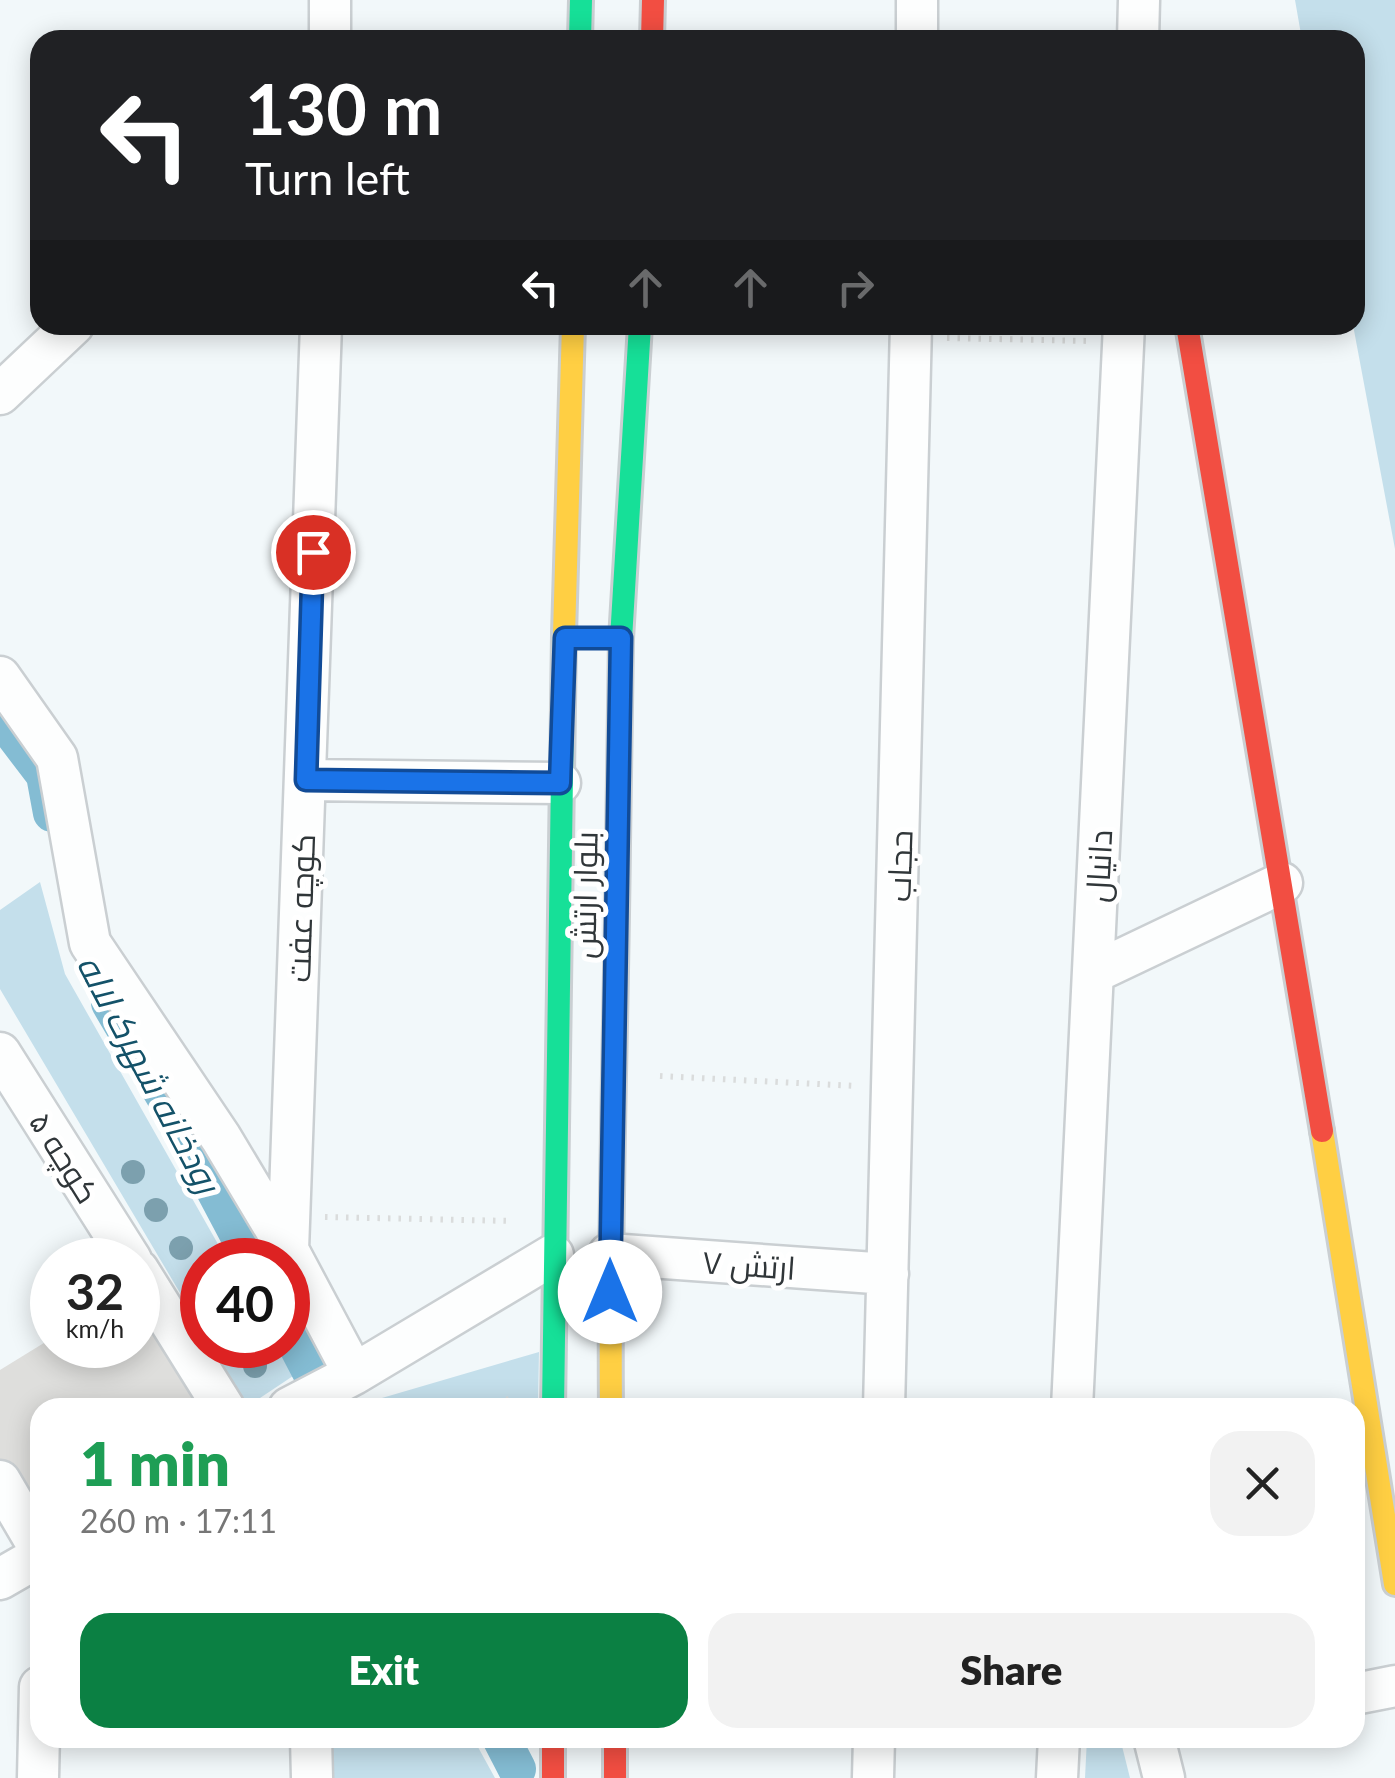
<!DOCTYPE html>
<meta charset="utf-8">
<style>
:root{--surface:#fff;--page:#f2f2f2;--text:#222;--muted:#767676;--accent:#0b8043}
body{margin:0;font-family:Lato,Cairo,sans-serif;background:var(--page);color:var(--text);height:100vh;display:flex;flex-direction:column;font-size:38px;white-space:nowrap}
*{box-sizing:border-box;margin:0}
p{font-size:32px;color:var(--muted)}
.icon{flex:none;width:55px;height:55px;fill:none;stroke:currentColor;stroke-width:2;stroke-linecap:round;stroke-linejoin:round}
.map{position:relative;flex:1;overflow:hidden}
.details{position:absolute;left:30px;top:1398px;width:1335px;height:350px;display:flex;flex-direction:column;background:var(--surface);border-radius:30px;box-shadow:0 5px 25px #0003}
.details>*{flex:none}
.hud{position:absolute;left:30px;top:30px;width:1335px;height:305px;border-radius:30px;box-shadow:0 5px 25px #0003;background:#202124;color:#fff;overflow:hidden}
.speed{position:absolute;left:30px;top:1238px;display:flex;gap:20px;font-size:50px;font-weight:700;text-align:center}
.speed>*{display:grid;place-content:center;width:130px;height:130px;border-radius:50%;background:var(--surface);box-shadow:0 5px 25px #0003;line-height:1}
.speed small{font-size:25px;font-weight:400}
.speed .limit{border:15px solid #d22;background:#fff;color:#111}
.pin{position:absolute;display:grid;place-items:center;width:85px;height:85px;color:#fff;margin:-42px;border:5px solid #fff;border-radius:50%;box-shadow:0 2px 10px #0007}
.me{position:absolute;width:110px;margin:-55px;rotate:0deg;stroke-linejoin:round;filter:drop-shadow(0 0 8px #0008)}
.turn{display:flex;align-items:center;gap:35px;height:210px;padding:0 50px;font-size:45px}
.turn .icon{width:130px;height:130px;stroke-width:2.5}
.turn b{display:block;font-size:70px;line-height:85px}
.lanes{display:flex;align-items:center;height:95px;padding:0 50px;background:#0003;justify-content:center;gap:50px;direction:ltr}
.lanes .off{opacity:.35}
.round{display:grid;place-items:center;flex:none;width:105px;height:105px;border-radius:30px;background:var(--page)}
.summary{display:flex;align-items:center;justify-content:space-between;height:170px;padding:0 50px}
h1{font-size:60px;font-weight:800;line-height:75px;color:#1e9e55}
.cta{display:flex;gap:20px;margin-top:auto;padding:20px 50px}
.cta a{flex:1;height:115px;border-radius:30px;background:var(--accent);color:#fff;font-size:40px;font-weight:800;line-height:115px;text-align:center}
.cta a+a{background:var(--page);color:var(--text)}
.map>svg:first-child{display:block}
.green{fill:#c4dfeb}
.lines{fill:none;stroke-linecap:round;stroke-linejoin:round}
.canal{stroke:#84bcd3;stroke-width:38}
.building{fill:#dededc}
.street-casing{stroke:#cacfd2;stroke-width:45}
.fast-casing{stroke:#cacfd2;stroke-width:28}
.slow-casing{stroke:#cacfd2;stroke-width:28}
.jam-casing{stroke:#cacfd2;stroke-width:28}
.path{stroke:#dadcdc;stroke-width:6;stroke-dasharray:2.5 8;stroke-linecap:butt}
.street{stroke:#fdfefe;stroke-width:40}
.fast{stroke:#16e098;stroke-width:22}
.slow{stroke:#ffcf43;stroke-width:22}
.jam{stroke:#f24e42;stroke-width:22}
.tree{fill:#7ca0ae}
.route-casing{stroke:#114b97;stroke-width:25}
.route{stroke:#1a73e8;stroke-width:18}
.labels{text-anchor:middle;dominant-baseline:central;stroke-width:10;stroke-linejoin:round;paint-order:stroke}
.street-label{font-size:32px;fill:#303639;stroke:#fff}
.water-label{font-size:35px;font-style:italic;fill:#145269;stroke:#fff}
</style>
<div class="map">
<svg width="1395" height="1778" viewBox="0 0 1395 1778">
<rect width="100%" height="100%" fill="#f2f8fa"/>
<path class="green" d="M1295,0h100v549l-42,-224 2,-285h-53z
M40,882l25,92 162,286h-25v70l-202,-341v-79z
M211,1345h64l18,31 -45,30z
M539,1352l-1,55 -180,-2z
M329,1738h144l22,40h-165z
M1087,1738h33l10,40h-45z"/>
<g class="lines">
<path class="canal" d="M0,716l45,59 7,38
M110,1003l61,104 81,153
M288,1328l42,80
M501,1738l16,31"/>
</g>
<path class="building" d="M138,1291l72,117h-170v121l-40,-65v-94l52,-32v7h86z"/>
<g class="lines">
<defs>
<path id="street" d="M330,40v-40
M917,40v-40
M1138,40l1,-40
M0,394l73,-69
M0,677l57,81 33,185 131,195 67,112 66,124
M306,780l254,3
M1093,973l189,-90
M0,1053l131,207
M288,1250l33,-925
M609,1254l279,20
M138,1270l86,138
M289,1408l65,-34 199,-119
M884,1408l27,-1083
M1072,1408l52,-1083
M0,1481l40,68
M0,1579l40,-23
M1355,1694l40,-8
M311,1738l1,40
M1154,1738l10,40
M38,1778l2,-91
M873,1778l1,-40
M1057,1778l2,-40"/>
<path id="fast" d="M580,40l1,-40
M618,843l3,-204 19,-314
M553,1408l11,-773"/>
<path id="slow" d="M564,635l9,-310
M1322,1131l73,453
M611,1408c-2,-188 5,-377 7,-565"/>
<path id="jam" d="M652,40l1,-40
M1187,325l135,806
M553,1738v40
M615,1738v40"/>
</defs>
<use href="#street" class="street-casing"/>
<use href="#fast" class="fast-casing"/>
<use href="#slow" class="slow-casing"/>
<use href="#jam" class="jam-casing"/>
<path class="path" d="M947,338l143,3
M660,1076l197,10
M325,1217l187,4
M476,1408l33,-9"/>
<use href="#street" class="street"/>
<use href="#fast" class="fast"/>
<use href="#slow" class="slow"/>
<use href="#jam" class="jam"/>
</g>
<g class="tree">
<circle cx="133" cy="1172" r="12"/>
<circle cx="156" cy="1210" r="12"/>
<circle cx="181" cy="1248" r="12"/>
<circle cx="255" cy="1366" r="12"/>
</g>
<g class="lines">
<defs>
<path id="route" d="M313,552l-7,228 254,3 5,-145h56l-11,654"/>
</defs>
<use href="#route" class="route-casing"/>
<use href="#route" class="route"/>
</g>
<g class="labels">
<g class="street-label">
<text transform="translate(899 866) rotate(-88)">حجاب</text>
<text transform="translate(1098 866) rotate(-87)">دانیال</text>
<text transform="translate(584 895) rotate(-89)">بلوار ارتش</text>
<text transform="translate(300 908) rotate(-88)">کوچه عفت</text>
<text transform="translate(65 1157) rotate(58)">کوچه ۵</text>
<text transform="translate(749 1264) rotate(4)">ارتش ۷</text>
</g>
<g class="water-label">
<text transform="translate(150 1073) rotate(62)">رودخانه شهرک لاله</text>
</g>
</g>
</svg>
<div class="speed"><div>32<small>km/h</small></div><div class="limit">40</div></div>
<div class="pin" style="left:313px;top:552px;background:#d93025"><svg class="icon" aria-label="arrive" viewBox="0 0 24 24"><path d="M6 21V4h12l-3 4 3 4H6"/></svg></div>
<svg class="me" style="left:610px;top:1292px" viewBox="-20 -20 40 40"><circle r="19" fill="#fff"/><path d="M0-13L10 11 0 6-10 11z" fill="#1a73e8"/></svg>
<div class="hud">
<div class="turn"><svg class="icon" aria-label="left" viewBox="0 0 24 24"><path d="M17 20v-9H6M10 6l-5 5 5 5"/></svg><div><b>130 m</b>Turn left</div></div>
<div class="lanes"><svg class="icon" aria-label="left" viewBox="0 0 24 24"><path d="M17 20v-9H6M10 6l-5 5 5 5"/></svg><svg class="icon off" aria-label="ahead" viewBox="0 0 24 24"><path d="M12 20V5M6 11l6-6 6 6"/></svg><svg class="icon off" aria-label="ahead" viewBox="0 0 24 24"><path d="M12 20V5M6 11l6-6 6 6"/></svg><svg class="icon off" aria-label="right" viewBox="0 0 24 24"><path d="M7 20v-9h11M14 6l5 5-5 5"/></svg></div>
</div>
<section class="details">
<div class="summary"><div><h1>1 min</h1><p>260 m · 17:11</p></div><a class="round"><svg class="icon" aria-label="close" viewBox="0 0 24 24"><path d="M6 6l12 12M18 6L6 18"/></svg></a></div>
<div class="cta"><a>Exit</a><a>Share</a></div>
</section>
</div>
